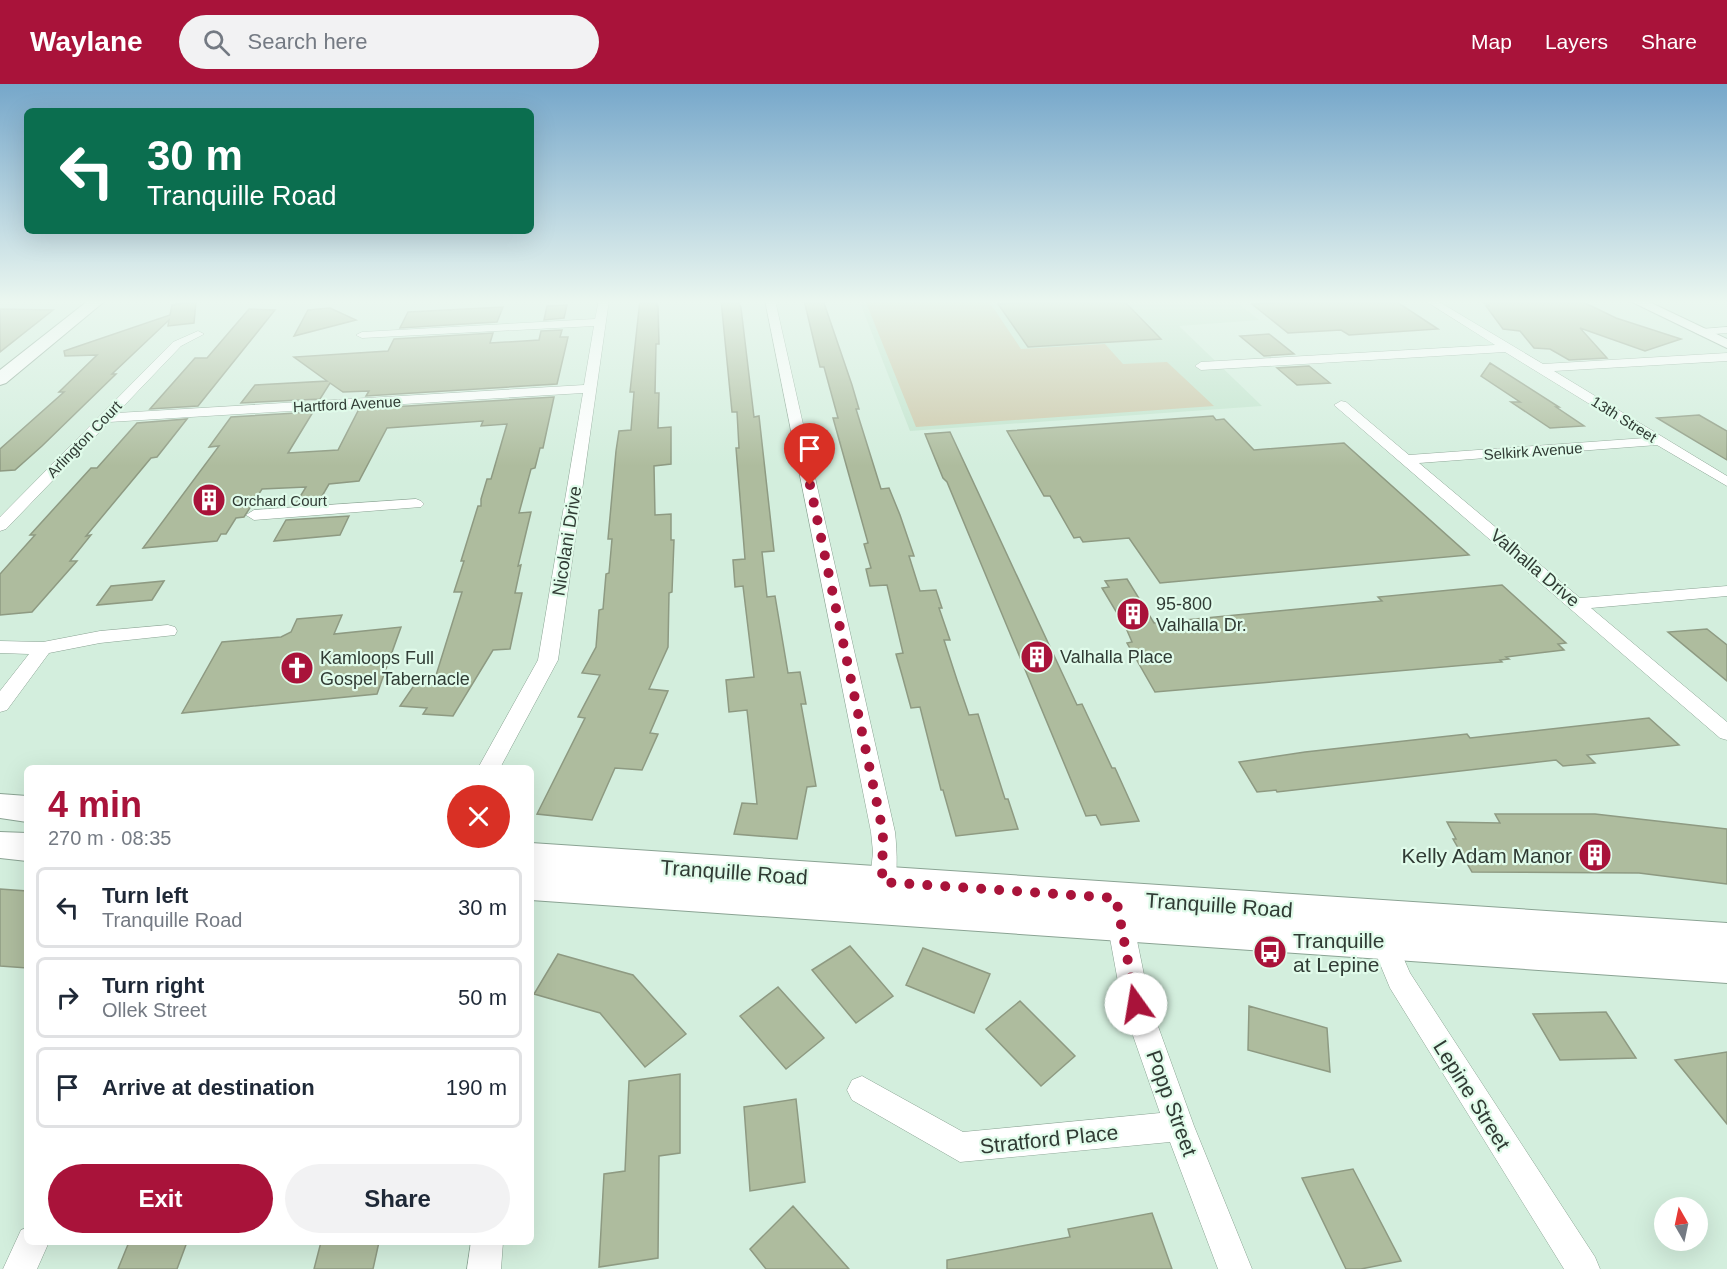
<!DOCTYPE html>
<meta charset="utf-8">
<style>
:root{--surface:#fff;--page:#f2f2f3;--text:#1f2937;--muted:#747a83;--line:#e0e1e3;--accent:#a9133a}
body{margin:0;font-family:Arial,sans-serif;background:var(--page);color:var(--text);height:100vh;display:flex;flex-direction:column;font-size:22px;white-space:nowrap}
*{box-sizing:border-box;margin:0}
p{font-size:20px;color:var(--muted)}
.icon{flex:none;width:33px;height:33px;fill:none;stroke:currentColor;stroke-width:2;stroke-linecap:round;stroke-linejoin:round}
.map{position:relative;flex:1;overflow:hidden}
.side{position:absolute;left:24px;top:681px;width:510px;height:480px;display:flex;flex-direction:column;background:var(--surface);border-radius:9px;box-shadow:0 6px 24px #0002}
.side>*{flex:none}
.banner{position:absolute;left:24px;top:24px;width:510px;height:126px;border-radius:9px;box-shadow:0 6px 24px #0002;background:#0b6e4f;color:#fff;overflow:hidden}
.needle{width:39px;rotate:351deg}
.tools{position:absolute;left:1654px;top:1113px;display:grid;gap:12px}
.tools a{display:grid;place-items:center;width:54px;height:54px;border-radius:50%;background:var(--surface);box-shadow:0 6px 24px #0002;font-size:30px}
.pin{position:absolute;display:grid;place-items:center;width:51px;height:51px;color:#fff;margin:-62px -26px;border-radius:50% 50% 50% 0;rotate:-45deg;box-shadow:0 0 6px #0007}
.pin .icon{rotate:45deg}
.me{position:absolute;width:66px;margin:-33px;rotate:347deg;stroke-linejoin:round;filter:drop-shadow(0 0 4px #0008)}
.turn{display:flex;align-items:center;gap:21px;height:126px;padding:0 24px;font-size:27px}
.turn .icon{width:78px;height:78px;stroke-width:2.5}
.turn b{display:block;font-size:42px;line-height:51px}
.round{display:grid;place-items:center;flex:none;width:63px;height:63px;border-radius:32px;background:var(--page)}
.overview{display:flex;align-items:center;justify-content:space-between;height:102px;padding:0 24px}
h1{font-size:36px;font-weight:700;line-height:45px;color:var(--accent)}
.button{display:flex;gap:12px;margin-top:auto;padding:12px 24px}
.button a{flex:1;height:69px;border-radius:36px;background:var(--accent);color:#fff;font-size:24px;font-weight:700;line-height:69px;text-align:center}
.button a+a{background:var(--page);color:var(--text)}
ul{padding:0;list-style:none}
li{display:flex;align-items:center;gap:18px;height:81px;margin:0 12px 9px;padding:0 12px;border:3px solid var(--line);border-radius:9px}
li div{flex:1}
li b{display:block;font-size:22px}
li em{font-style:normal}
header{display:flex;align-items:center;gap:36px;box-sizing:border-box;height:84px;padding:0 30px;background:var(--accent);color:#fff}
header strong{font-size:28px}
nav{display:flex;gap:33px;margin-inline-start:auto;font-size:21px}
.search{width:420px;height:54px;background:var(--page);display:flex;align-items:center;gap:15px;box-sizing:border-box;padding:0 21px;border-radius:33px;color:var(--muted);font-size:22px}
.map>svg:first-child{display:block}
.built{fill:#c2e4cd}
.green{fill:#ccc7a8}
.building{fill:#aebc9e;stroke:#8e9a82;stroke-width:1.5}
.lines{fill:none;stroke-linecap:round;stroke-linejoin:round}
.minor-casing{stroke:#8aa393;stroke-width:1}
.tertiary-casing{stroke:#8aa393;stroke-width:2}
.secondary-casing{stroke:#8aa393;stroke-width:2}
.minor{fill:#fff;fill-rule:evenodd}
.tertiary{fill:#fff;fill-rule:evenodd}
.secondary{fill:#fff;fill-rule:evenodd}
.route{stroke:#a9133a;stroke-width:10;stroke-dasharray:0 18}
.labels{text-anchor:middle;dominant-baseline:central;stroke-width:4.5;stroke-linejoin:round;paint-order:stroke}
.far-street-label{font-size:15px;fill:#303b34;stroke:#e0fbea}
.far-poi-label{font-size:15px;fill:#303b34;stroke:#e0fbea;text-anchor:start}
.street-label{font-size:18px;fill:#303b34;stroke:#e0fbea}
.poi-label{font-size:18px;fill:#303b34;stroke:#e0fbea;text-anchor:start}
.near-poi-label{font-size:21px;fill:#303b34;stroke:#e0fbea;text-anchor:end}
.near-street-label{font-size:21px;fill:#303b34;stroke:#e0fbea}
</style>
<header>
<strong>Waylane</strong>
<div class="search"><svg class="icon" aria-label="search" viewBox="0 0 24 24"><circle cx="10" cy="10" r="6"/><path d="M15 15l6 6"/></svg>Search here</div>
<nav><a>Map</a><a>Layers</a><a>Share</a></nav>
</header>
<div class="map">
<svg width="1727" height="1185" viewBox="0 0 1727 1185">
<rect width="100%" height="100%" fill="#d3eedd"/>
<path class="built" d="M859,216h375l25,20 -80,6 83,80 -352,25z"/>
<path class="green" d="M865,216h123l33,49 84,-5 18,20 44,-2 47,44 -298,21z"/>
<path class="building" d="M640,216h17v6h1l1,38h-3l-1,49h4l-1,35 13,-1v37l-17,2 1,49 16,-1v26h3l-2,52 -3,1 -1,54 -19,42 19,2 -18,42 8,1 -16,36 -27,-2 -23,52 -55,-6 48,-96 -7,-1 22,-42 -18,-2 14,-26 3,-37 4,-1 3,-35 3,-1 3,-34h-4l8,-88 3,-20 12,-1 3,-38h-4z
M721,216h17l3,8 13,109 5,-1 15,135 -12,1 5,45 8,-1 13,77 12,-1 6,32h-5l15,82 -9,1 -10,52 -63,-5 8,-31 15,1 -10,-94 -18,2 -3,-32 28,-3 -11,-91 -8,1 -2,-27 12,-1 -9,-111h3l-2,-36h-5z
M804,216h19l29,85 7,24h-3l25,80 8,-1 11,27 14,41h-5l11,35 16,-1 6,18h-3l11,32h-6l13,40 12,35 9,-1 27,85h3l10,30 -62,7 -13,-46h-2l-21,-83 -9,1 -9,-33 -6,-21 7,-1 -16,-68 -17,1 -4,-17 5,-1 -7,-24 4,-1 -35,-125h5l-14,-51h-4z
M1044,216h79l38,39 -133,8 -30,-43 47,-3z
M1308,216h86l44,29 -89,6 -8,-5 -53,3 -36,-29z
M1479,216h100l37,18 65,21 -36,12 -65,-23 27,30 -38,2 -19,-11 -16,-1 -14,-17 -17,-2 -17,-23h4z
M196,217l-2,22 -26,3 1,-6 -57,54h4l-74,72 -27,24 -15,1v-22l64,-57h-5l38,-37 -32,1 -1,-5 106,-36 2,-10z
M567,221l-3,13 -20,2 3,-14z
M503,223l-6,15 -97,6 8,-16z
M330,224l26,12 -62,16 14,-26z
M0,225l53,1 -53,42z
M249,225l26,1 -77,96 -48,3 45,-51h12z
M562,246l-2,7h8l-11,47 -191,12 3,-5 -26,1 -13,-9 -10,16 -79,4 14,-18 72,-4 -33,-24 94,-6 6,-12 99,-6 -3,10 49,-3 2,-9z
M1269,250l25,20 -30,2 -24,-20z
M1490,279l69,44h-3l28,19 -34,2 -39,-26h9l-39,-26z
M1309,282l21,17 -33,2 -20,-17z
M554,313l-11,51h-3l-5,20 -4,1 -12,44 12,-1 -13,54 3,-1 -6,28h7l-12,56 -17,1 -40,66 -30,-2 4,-6 -27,-2 15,-22 18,1 29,-93h-8l10,-31h-3l17,-55h3v-7l6,-20h4l16,-55 -26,2 2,-5 -96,7 -28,53 -30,3 -11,19 -23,2 11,-18 -44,2 -18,28 -8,1 -10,16h-5l-4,7 -74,7 76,-102 -10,1 22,-30 82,-5 -25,41 50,-3 21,-41z
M1699,331l28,16v29l-70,-42z
M1213,332l3,4 8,-1 30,31 90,-7 125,112 -309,28 -31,-45 -46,4 -3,-5 -6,1 -24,-42h-6l-37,-65z
M187,335l-30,38 -6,1 -65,78 5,-1 -21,26h7l-45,51 -32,3v-41l35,-39h-5l61,-67h6l40,-45z
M950,348l127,273 5,-1 30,64h3l24,53 -38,4 -5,-10 -10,1 -139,-334 -4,-4 -18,-44z
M349,432l-9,19 -66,6 12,-21z
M1127,495l27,44 228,-22 -4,-4 124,-12 64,58 -8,1 6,6 -58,7 3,2 -9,1 2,2 -347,30 -28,-49 5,-1 -6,-14 -24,-40 7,-1 -4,-6z
M164,497l-12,19 -55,5 14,-19z
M342,531l-8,19 67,-7 -24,67 -195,19 40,-71 59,-5 10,-5 6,-13z
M1707,545l20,16v36l-59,-49z
M1649,634l30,27 -92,10 8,8 -32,3 -7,-6 -279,32 -1,-2 -19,2 -18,-30 66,-10 162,-18 3,4z
M1495,730h100l132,15v55l-88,-11 -167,-1 -19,-33h3l-9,-17 53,1z
M0,805l27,2v77l-27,-2z
M850,862l43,50 -37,27 -44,-53z
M923,864l67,26 -16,39 -68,-28z
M558,870l75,21 53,59 -41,33 -45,-54 -66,-19z
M778,903l46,51 -38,31 -46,-53z
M1020,917l55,55 -34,30 -55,-57z
M1249,922l78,22 3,44 -82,-22z
M1606,928l30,46 -76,2 -27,-46z
M1727,968v72l-52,-64z
M680,990v79l-21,3 -1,102 -59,9 5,-93 21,-3 4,-90z
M796,1015l9,83 -55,9 -6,-84z
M1353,1085l48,92 -40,8h-15l-44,-91z
M793,1122l56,63h-83l-16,-20z
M1152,1129l20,56h-225v-9l123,-23 -2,-8z
M129,1158h58l-10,27h-59z
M321,1158h58l-6,27h-59z"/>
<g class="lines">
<defs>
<path id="minor" d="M599,216h10l-51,360 -58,108h-22l60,-108 45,-267 -474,29 -103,107 -6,2v-14l173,-175 25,-11 6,3 -23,12 -64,67 467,-28 10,-59 -232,12 -6,-3 6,-3 233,-13z
M765,216h10l120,532c2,20 4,47 -5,66l-9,3 -9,-3 -3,-7 4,-39 -2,-20z
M1424,216h12l107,64 184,-11v8l-173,10 173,105v10l-70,-41 -238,18 161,135 147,-12v10l-136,12 136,114v18l-7,-2 -386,-333 7,-4 5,1 63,53 236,-17 -140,-86 -304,18 -6,-4 6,-4 294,-17z
M1727,243v6l-26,2 -6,-3 6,-3z
M416,415l5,2 3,3 -3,3 -167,13 -8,-5 8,-5z
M168,541l7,2 2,4 -2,4 -75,8 -51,10 -42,57 -7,2v-21l29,-37 -29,-1v-12l43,1 57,-11z
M1119,821l9,4 4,7 18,88 44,122 58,143h-34l-48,-127 -210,20 -108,-62 -5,-10 5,-10 10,-4 101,56 197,-19 -38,-109 -16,-88 4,-7z
M1381,840l9,3 20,46 185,284 5,12h-36l-174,-281 -22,-53 4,-8z
M27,1144v14h22l-12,27h-34l18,-39z
M471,1158h32l-2,27h-34z"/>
<path id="tertiary" d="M1628,216h17l82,39v9z"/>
<path id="secondary" d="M89,216h17l-100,83 -6,2v-15z
M0,710l27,2v26l-27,-4z
M0,748l27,1v28l-27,-3z
M531,759l1196,80v60l-1196,-83z"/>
</defs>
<use href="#minor" class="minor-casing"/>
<use href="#tertiary" class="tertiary-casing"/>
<use href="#secondary" class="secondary-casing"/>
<use href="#minor" class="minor"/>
<use href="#tertiary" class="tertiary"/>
<use href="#secondary" class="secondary"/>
</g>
<linearGradient id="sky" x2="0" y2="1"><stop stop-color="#76a7ca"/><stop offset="0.57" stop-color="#ebf7f0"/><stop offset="1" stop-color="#ebf7f0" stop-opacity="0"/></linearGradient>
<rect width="1727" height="382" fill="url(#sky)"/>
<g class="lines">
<path class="route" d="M810,401l73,347 -1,50 234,16 20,106"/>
</g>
<defs>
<symbol id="building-disc" viewBox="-11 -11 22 22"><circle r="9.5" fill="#a9133a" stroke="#e0fbea"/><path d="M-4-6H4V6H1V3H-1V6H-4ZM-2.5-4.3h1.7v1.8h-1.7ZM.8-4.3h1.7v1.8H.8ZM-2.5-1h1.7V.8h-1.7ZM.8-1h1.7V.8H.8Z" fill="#fff"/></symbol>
<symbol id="church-disc" viewBox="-11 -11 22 22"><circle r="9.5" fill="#a9133a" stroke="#e0fbea"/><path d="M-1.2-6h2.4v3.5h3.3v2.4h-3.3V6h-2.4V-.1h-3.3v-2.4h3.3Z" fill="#fff"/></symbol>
<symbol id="bus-disc" viewBox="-11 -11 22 22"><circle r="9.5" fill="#a9133a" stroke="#e0fbea"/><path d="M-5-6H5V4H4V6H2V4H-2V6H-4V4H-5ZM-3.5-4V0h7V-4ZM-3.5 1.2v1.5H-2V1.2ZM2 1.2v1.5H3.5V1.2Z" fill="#fff"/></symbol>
</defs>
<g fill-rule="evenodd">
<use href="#building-disc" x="190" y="397" width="38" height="38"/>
<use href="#building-disc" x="1114" y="511" width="38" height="38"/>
<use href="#building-disc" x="1018" y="554" width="38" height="38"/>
<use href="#church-disc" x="278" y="565" width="38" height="38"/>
<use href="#building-disc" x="1576" y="752" width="38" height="38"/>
<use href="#bus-disc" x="1251" y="849" width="38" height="38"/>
</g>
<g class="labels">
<g class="far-street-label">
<text transform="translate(347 320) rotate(-3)">Hartford Avenue</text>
<text transform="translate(1624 335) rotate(32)">13th Street</text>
<text transform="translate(84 355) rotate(-46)">Arlington Court</text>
<text transform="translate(1533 367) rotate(-4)">Selkirk Avenue</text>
</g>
<g class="far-poi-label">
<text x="232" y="416">Orchard Court</text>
</g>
<g class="street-label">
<text transform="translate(567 457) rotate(-81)">Nicolani Drive</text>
<text transform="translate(1535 484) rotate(40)">Valhalla Drive</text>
</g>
<g class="poi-label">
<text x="1156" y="520">95-800<tspan x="1156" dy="21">Valhalla Dr.</tspan></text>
<text x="1060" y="573">Valhalla Place</text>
<text x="320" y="574">Kamloops Full<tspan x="320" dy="21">Gospel Tabernacle</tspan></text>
</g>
<g class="near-poi-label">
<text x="1572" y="771">Kelly Adam Manor</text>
<text x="1293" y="856" text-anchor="start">Tranquille<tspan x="1293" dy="24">at Lepine</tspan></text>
</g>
<g class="near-street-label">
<text transform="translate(734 788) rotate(4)">Tranquille Road</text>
<text transform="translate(1219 821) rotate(4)">Tranquille Road</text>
<text transform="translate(1472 1011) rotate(58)">Lepine Street</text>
<text transform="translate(1172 1019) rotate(70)">Popp Street</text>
<text transform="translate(1049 1055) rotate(-6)">Stratford Place</text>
</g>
</g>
</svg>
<div class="tools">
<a><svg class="needle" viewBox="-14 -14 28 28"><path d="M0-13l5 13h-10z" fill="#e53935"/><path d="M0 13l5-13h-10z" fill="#747a83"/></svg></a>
</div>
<div class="pin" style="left:810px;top:401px;background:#d93025"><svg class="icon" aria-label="arrive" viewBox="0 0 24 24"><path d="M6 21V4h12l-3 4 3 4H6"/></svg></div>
<svg class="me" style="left:1136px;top:920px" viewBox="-20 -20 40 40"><circle r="19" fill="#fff"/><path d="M0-13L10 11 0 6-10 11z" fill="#a9133a"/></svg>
<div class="banner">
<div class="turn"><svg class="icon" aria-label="left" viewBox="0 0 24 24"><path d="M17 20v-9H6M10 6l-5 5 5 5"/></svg><div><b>30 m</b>Tranquille Road</div></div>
</div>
<section class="side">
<div class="overview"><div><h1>4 min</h1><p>270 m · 08:35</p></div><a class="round" style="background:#d93025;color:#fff"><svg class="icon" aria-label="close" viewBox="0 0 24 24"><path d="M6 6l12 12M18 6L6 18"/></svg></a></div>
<ul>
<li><svg class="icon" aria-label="left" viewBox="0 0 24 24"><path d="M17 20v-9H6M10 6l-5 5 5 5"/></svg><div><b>Turn left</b><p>Tranquille Road</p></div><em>30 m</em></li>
<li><svg class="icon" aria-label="right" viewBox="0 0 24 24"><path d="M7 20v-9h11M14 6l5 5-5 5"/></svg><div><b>Turn right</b><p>Ollek Street</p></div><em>50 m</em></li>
<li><svg class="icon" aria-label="arrive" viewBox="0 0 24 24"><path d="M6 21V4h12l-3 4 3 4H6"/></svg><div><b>Arrive at destination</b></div><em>190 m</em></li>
</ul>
<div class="button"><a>Exit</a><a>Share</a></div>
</section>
</div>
